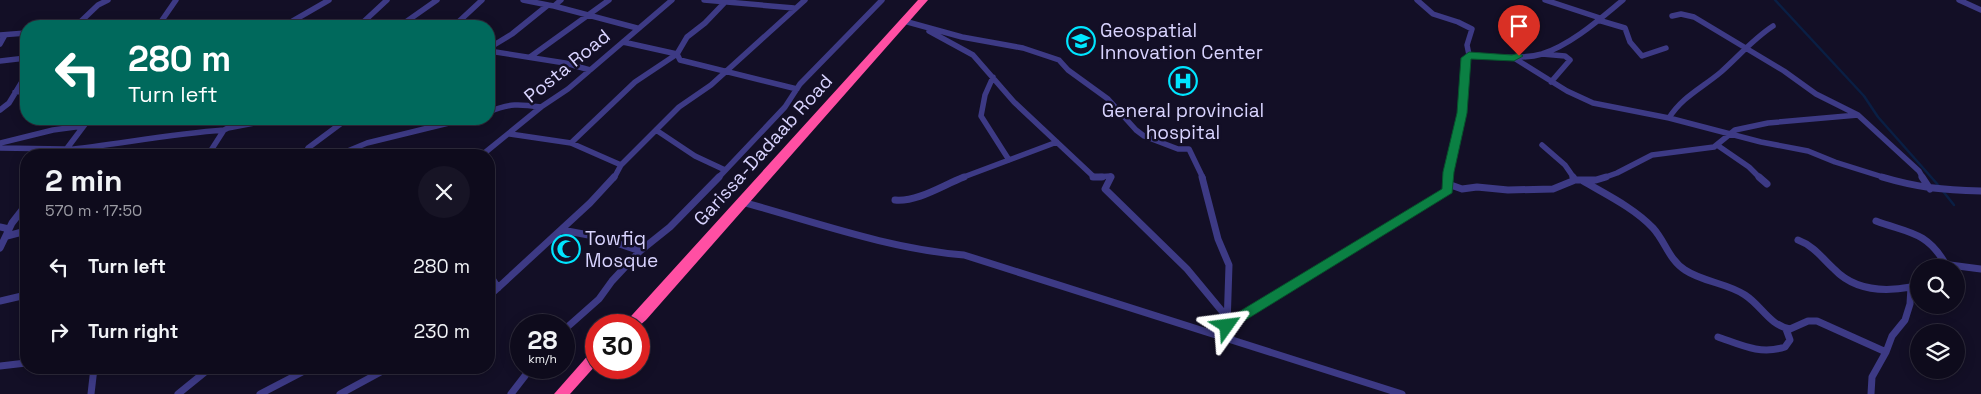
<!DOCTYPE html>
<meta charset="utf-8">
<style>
:root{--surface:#0e0b1c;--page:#171425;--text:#f1f3f6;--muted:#9b9ba3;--line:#2e2b3b}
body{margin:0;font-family:"Space Grotesk",sans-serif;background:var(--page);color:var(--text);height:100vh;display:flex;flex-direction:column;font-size:19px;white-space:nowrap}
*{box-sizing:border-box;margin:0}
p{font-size:16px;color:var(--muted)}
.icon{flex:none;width:28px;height:28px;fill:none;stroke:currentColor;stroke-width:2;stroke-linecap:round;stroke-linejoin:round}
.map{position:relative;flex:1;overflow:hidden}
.details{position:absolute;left:20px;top:149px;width:475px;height:225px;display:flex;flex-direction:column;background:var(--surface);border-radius:20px;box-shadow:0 2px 12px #0003,0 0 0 1px var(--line)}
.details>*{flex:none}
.guide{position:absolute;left:20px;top:20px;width:475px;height:105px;border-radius:20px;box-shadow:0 2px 12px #0003,0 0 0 1px var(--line);background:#00695c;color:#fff;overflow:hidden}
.buttons{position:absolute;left:1910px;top:259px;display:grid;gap:10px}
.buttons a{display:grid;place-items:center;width:55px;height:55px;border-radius:50%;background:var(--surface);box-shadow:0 2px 12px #0003,0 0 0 1px var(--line);font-size:25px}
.speed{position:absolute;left:510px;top:314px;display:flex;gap:10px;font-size:25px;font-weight:700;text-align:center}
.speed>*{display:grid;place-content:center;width:65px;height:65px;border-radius:50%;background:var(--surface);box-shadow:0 2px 12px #0003,0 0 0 1px var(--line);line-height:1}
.speed small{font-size:12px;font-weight:400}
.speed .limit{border:8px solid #d22;background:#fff;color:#111}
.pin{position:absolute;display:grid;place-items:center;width:42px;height:42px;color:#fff;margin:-51px -21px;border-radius:50% 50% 50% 0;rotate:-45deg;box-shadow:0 0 5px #0007}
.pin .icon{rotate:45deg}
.me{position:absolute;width:55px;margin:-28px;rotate:59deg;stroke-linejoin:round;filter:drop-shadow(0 0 4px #0008)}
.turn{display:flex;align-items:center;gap:18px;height:105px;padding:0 25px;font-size:22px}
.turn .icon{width:65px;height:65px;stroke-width:2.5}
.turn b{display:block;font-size:35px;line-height:42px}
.round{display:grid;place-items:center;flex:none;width:52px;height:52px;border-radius:26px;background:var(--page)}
.head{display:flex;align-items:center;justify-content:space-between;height:85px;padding:0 25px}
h1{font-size:30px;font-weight:700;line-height:38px}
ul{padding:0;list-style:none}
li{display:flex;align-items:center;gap:15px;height:65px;padding:0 25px}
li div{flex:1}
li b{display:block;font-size:19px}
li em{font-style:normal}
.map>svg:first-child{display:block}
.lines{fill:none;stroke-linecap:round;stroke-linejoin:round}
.stream{stroke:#0a1f44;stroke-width:2.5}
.street-far1{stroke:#3d3a85;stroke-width:5.5}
.street{stroke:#3d3a85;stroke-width:7}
.highway{fill:#ff4fa3;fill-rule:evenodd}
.route{fill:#0b8043;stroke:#07532c}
.labels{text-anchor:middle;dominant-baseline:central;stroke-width:5;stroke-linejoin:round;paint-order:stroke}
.poi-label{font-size:19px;fill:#d9d4ff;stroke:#130f26;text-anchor:start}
.street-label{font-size:19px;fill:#d9d4ff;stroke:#130f26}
</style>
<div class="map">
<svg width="1981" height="394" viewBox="0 0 1981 394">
<rect width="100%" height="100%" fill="#130f26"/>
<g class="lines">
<path class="stream" d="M1775,0l89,96 14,21 61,69
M1942,190l12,15"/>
<path class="street-far1" d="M523,0l25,5
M704,0l90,8
M1417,0l16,14 25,8 14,7 -5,16 2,10 -3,3 -4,55 -13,65
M1545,0l55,18
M1959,0l22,10
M554,6l83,22
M1672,16l9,-2 13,3 90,54 32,23 42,21 61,56 4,7
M1598,20l27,8 5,14 12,14 24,-8
M904,21l58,16 61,11 36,12 9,10 40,29 28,31 8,6 34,13h11l14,29
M76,26l22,-21 10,-5
M158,26l18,-26
M173,26h45
M284,26l45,-26
M359,26l28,-26
M400,26l37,-26
M454,26l28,-26
M929,31l44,24 41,47 80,75 17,-1 -1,2
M0,35l26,-2
M623,42l54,12 3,6 117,29
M0,44l5,-9
M489,48l23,-14 36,-29 6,1 7,-6
M489,51l76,12 25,7
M1542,54l23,2 5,4 -19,22
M1469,55c22,1 52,5 73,-1 29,-9 58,-35 81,-54
M530,57l79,-57
M1514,58l53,33 26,12 76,15 92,24 47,9 27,11 51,16
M0,61l26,-3
M993,77l-8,18 -4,21 28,44
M15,92l11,-1
M0,110l9,-7 17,-28
M489,112c20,-9 31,-8 52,-5
M1669,118c13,-21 33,-30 52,-46 17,-15 32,-33 52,-46
M228,128l47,-9
M656,130l39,26 30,14
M510,134l61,9 50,22
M0,143l53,-13 30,-4
M571,143l64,-61 42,-28 10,-17 18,-14 22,-23
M1542,145l23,20 9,13
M1717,145l32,22 11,11
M0,148l65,1
M66,150c53,-6 105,-16 158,-20
M62,155l27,-36
M208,155l16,-25 4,-2 6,-9
M304,155l4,-7 39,-29
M338,155l29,-12 98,-24
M482,155l59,-48 27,-18 104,-89
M614,178l7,-13 58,-58 32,-22 94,-85
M718,178l67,-71 15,-23 82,-84
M961,178l96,-36
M1603,178l14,-5 35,-18 62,-8 21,-17 33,-7 90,-8"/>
<path class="street" d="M1093,177h9
M1111,177l-6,12 82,80 39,47
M1202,177l16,62 11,26 -2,61
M1573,177l2,3
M1759,177l8,7
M1882,177c37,11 61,13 99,14
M1922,177l8,12
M1583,181c24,14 51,27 70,47 12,13 16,32 32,42 18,12 42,13 60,25 17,11 24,30 45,34l18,-8h9l69,31
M1448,184l14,5 15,-2 31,3 45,-1 22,-9h21l10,-3
M895,200c23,2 48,-15 69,-23
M742,202c73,20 147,47 222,53l438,139
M1876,221c32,12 50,10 69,42
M0,227l9,2
M562,230l37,7 41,14
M7,236l19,-5
M1798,240c16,6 24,18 36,29 20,21 50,23 77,18
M0,248l12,-25 14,-18
M1931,268l19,-3 31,4
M489,274l9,14
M489,296l101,-93 24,-26
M0,301l26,-6
M564,330l35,-31 13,-18 28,-30 30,-24 49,-50
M1216,334l232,-144 1,-13
M1718,337c23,8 42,18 67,10l5,-7 -4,-11
M0,366l26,-3
M91,394l3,-26
M178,394l32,-26
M260,394l50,-26
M340,394l48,-26
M511,394l20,-26
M1871,394l1,-17 14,-25 6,-16 13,-16 5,-16 1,-17 8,-12"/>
<path class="highway" d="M918,0h10l-282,320 -7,6 -16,-1z
M596,350v15l-26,29h-16l37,-42z"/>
</g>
<path class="route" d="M1469,52l43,3 7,-2 4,3 -9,5 -43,-2 -4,54 -13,59 -2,21 -221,136h-9l-2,-3 2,-4 220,-133 1,-17 14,-59 4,-55z"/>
<defs>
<symbol id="university-ring" viewBox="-11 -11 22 22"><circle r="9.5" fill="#130f26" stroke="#00e5ff" stroke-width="1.5"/><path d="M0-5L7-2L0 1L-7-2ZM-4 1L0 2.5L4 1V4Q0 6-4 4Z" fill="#00e5ff"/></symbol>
<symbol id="hospital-ring" viewBox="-11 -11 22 22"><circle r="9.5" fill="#130f26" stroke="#00e5ff" stroke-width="1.5"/><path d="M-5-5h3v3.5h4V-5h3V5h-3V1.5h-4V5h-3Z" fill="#00e5ff"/></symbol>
<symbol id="mosque-ring" viewBox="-11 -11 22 22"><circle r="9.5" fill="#130f26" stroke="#00e5ff" stroke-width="1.5"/><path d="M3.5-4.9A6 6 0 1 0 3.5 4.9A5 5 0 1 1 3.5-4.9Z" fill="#00e5ff"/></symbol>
</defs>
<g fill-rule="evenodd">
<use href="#university-ring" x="1065" y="25" width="32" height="32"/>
<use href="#hospital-ring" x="1167" y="65" width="32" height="32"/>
<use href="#mosque-ring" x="550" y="233" width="32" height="32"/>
</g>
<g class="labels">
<g class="poi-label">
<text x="1100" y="30">Geospatial<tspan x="1100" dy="22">Innovation Center</tspan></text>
<text x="1183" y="110" text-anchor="middle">General provincial<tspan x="1183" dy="22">hospital</tspan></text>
<text x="585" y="238">Towfiq<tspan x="585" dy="22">Mosque</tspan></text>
</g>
<g class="street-label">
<text transform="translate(567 66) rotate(-39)">Posta Road</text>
<text transform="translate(763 150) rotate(-48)">Garissa-Dadaab Road</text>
</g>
</g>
</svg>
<div class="buttons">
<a><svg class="icon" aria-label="search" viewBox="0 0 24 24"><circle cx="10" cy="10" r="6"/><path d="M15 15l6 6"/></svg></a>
<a><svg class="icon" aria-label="layers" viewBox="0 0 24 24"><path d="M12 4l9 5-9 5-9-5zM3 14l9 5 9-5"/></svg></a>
</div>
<div class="speed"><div>28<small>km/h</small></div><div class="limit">30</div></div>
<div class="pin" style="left:1519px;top:56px;background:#d93025"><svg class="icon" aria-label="arrive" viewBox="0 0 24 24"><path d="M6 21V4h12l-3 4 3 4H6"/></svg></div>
<svg class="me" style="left:1227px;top:326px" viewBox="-20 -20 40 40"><path d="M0-17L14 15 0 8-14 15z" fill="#0b8043" stroke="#fff" stroke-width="4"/></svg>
<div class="guide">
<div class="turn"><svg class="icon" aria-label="left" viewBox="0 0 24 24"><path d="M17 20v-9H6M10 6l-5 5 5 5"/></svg><div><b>280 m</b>Turn left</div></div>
</div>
<section class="details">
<div class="head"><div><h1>2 min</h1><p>570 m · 17:50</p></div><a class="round"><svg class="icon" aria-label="close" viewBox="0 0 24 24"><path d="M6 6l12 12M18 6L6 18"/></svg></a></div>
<ul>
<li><svg class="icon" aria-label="left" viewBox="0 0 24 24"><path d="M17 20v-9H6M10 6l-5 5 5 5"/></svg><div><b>Turn left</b></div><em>280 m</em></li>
<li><svg class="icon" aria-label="right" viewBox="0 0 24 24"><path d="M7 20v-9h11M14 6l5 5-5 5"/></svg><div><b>Turn right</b></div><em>230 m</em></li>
</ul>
</section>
</div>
